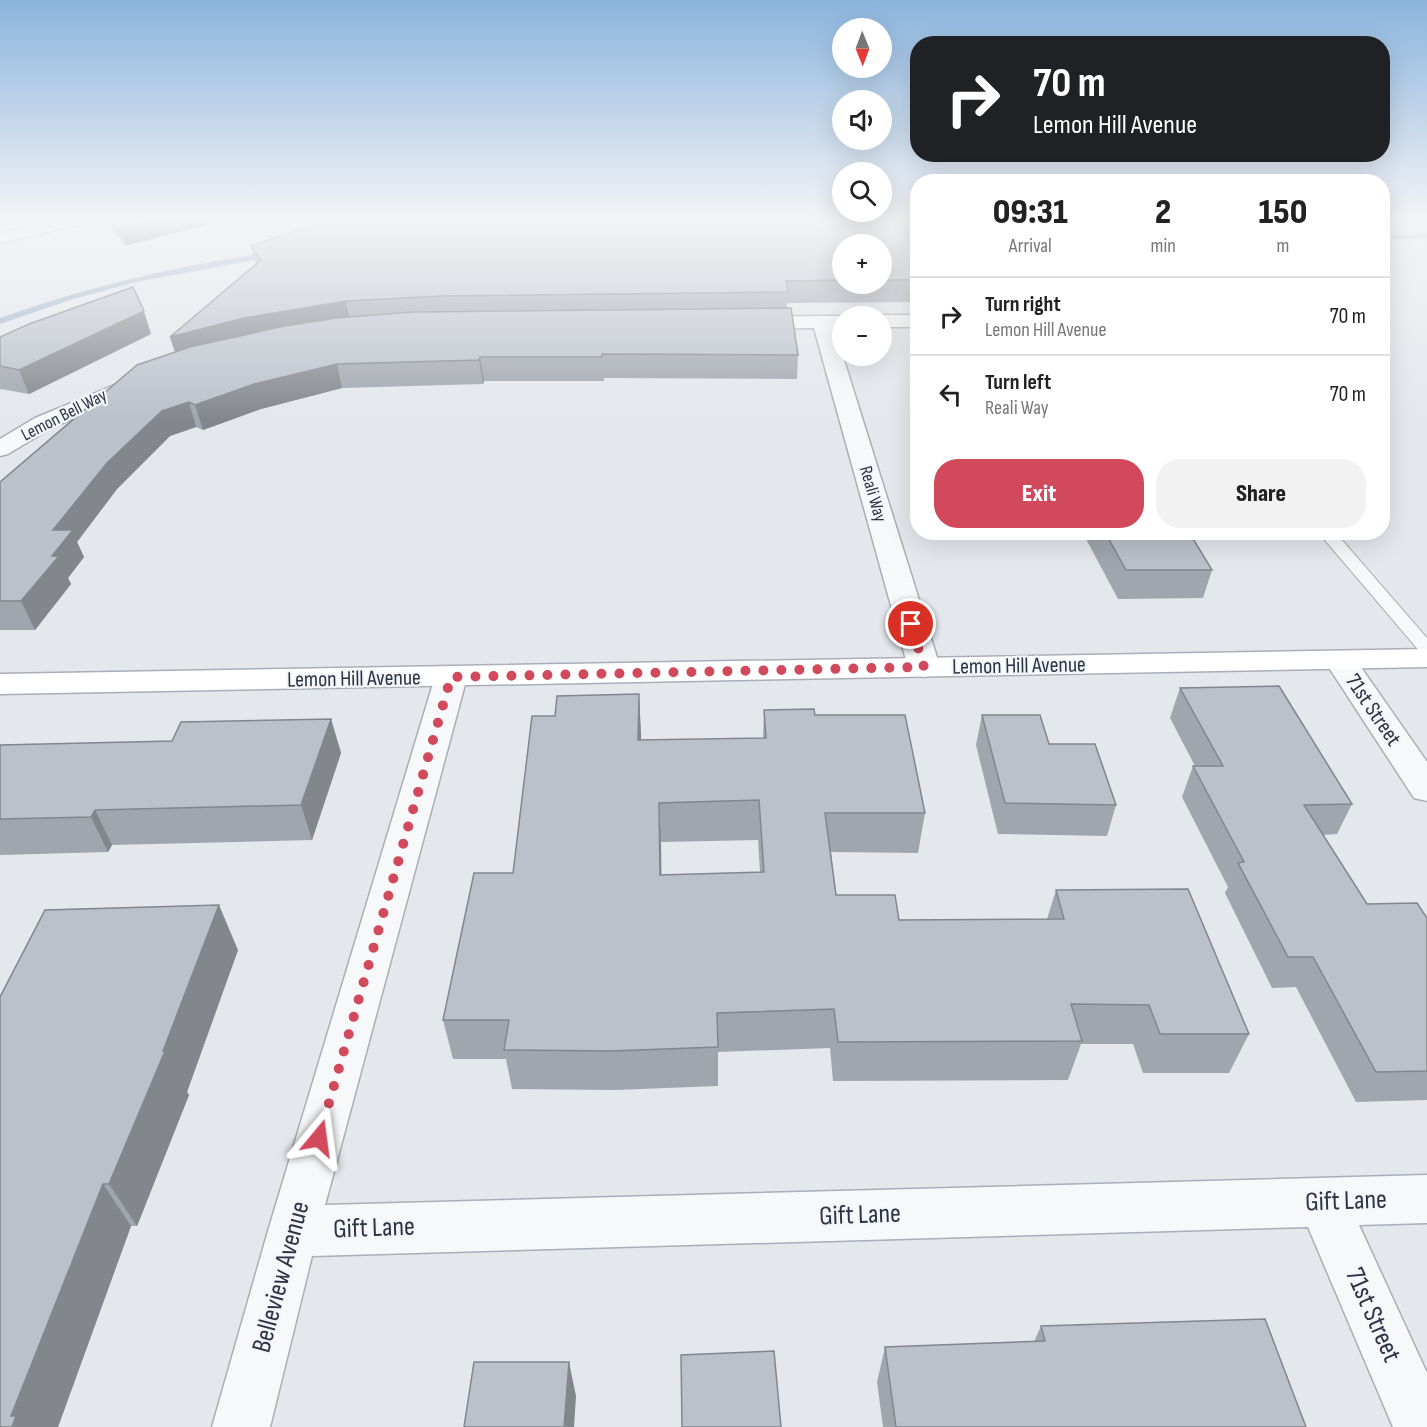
<!DOCTYPE html>
<meta charset="utf-8">
<style>
:root{--surface:#fff;--page:#f2f2f2;--text:#222;--muted:#767676;--line:#e0e0e0;--accent:#d1495b}
body{margin:0;font-family:"Sofia Sans Condensed",sans-serif;background:var(--page);color:var(--text);height:100vh;display:flex;flex-direction:column;font-size:22px;white-space:nowrap}
*{box-sizing:border-box;margin:0}
p{font-size:20px;color:var(--muted)}
.icon{flex:none;width:33px;height:33px;fill:none;stroke:currentColor;stroke-width:2;stroke-linecap:round;stroke-linejoin:round}
.map{position:relative;flex:1;overflow:hidden}
.side{position:absolute;left:910px;top:174px;width:480px;height:366px;display:flex;flex-direction:column;background:var(--surface);border-radius:24px;box-shadow:0 6px 24px #0002}
.side>*{flex:none}
.hud{position:absolute;left:910px;top:36px;width:480px;height:126px;border-radius:24px;box-shadow:0 6px 24px #0002;background:#202124;color:#fff;overflow:hidden}
.needle{width:39px;rotate:179deg}
.buttons{position:absolute;left:832px;top:18px;display:grid;gap:12px}
.buttons a{display:grid;place-items:center;width:60px;height:60px;border-radius:50%;background:var(--surface);box-shadow:0 6px 24px #0002;font-size:30px}
.pin{position:absolute;display:grid;place-items:center;width:51px;height:51px;color:#fff;margin:-26px;border:3px solid #fff;border-radius:50%;box-shadow:0 2px 6px #0007}
.me{position:absolute;width:66px;margin:-33px;rotate:16deg;stroke-linejoin:round;filter:drop-shadow(0 0 4px #0008)}
.turn{display:flex;align-items:center;gap:21px;height:126px;padding:0 24px;font-size:27px}
.turn .icon{width:78px;height:78px;stroke-width:2.5}
.turn b{display:block;font-size:42px;line-height:51px}
.eta{display:flex;justify-content:space-evenly;align-items:center;height:102px;text-align:center}
.eta b{font-size:36px;font-weight:800;line-height:42px}
.action{display:flex;gap:12px;margin-top:auto;padding:12px 24px}
.action a{flex:1;height:69px;border-radius:24px;background:var(--accent);color:#fff;font-size:24px;font-weight:800;line-height:69px;text-align:center}
.action a+a{background:var(--page);color:var(--text)}
ul{padding:0;list-style:none}
li{display:flex;align-items:center;gap:18px;height:78px;padding:0 24px;border-top:2px solid var(--line)}
li div{flex:1}
li b{display:block;font-size:22px}
li em{font-style:normal}
.map>svg:first-child{display:block}
.lines{fill:none;stroke-linecap:round;stroke-linejoin:round}
.stream{fill:#9fb4cc;fill-rule:evenodd}
.lane-casing{stroke:#a9aeb7;stroke-width:2}
.street-casing{stroke:#a9aeb7;stroke-width:3}
.secondary-casing{stroke:#a9aeb7;stroke-width:3}
.lane{fill:#f7f8fa;fill-rule:evenodd}
.street{fill:#f7f8fa;fill-rule:evenodd}
.secondary{fill:#fff;fill-rule:evenodd}
.wall{fill:#a1a5ae;fill-rule:evenodd}
.shaded-wall{fill:#83868d}
.building{fill:#bbc0ca;stroke:#83868d;stroke-width:1.5;fill-rule:evenodd}
.route{stroke:#d1495b;stroke-width:10;stroke-dasharray:0 18}
.labels{text-anchor:middle;dominant-baseline:central;stroke-width:4.5;stroke-linejoin:round;paint-order:stroke}
.far-street-label{font-size:18px;fill:#2b3445;stroke:#f4f6f9}
.street-label{font-size:22px;fill:#2b3445;stroke:#f4f6f9}
.near-street-label{font-size:27px;fill:#2b3445;stroke:#f4f6f9}
</style>
<div class="map">
<svg width="1427" height="1427" viewBox="0 0 1427 1427">
<rect width="100%" height="100%" fill="#e4e7ec"/>
<g class="lines">
<path class="stream" d="M1427,234v4l-44,1v-4z
M273,252l4,2 -1,2 -140,26 -66,18 -70,24v-6c89,-32 180,-53 273,-66z"/>
<defs>
<path id="lane" d="M1318,532h17l92,106v16l-6,-1z"/>
<path id="street" d="M60,220h28l-2,3 -86,20v-10z
M882,315h36v12h-36v-11h-5z
M822,316h22l-1,12h-9l106,339 -5,7 -11,3 -11,-3 -5,-7 -94,-339 -67,1 -10,-6 10,-6z
M144,373l8,1 3,5 -3,5 -101,44 -43,26 -8,2v-17l35,-21z
M1340,651l11,2 76,109v39l-13,-3 -90,-138 5,-7z
M451,667l11,3 5,7 -142,528 1102,-30v48l-68,2 68,148v54h-34l-85,-200 -996,29 -42,171h-58l56,-196 167,-554 5,-7z"/>
<path id="secondary" d="M1427,649v18l-1427,27v-20z"/>
</defs>
<use href="#lane" class="lane-casing"/>
<use href="#street" class="street-casing"/>
<use href="#secondary" class="secondary-casing"/>
<use href="#lane" class="lane"/>
<use href="#street" class="street"/>
<use href="#secondary" class="secondary"/>
</g>
<path class="wall" d="M106,220h119l-100,26z
M303,220h615v82l-131,1v5l11,47 -1,24 -193,-1v3h-120l-1,3 -141,4 -81,21 -58,21 -7,-3 -26,9 -53,53 -40,53 7,15 -16,21 3,6 -36,46h-35v-148l175,-129 -5,-16 86,-73 -5,-18 54,-18zM843,244h39v40h-39z
M151,334l-122,60 -28,-5 -1,1v-53z
M915,348h3v38l-6,-15z
M1088,532h101l23,38 -9,28 -85,1 -32,-60z
M1180,688l172,116 -15,30 -14,1 44,69 60,14v182l-71,2 -60,-115 -24,1 -47,-95 3,-6 -46,-90 11,-31h2l-25,-48z
M639,694l2,46 122,-2 1,-28 51,5 110,98 -7,40 -87,-1 5,43 63,25 148,-1 9,-29 193,144 -20,39h-86l-10,-29h-52l-13,36 -235,1 -3,-33 -112,4v34l-103,4 -103,-1 -6,-30h-53l-10,-39 70,-147 42,-157zM758,840l2,32 -99,3v-33z
M982,715l67,29 67,61 -9,31 -109,-2 -22,-89z
M331,719l10,34 -29,87 -200,5 -4,7 -108,3v-110l172,-4z
M238,950l-51,142 2,3 -52,131h-6l-73,201 -58,-430z
M1041,1326l265,101h-423l-6,-45 8,-35 149,-5z"/>
<path class="shaded-wall" d="M151,220h74l-100,26 -5,-18z
M346,301l5,23 -173,36 -8,-23 74,-19z
M144,311l7,23 -122,60 -10,-24z
M480,357l4,24 -1,3 -4,-24z
M337,364l5,24 -81,21 -58,21 -8,-25 59,-21z
M189,402l7,25 -26,9 -53,53 -40,53 7,15 -16,21 3,6 -36,46 -14,-29 31,-45 1,-26 54,-67 55,-52z
M639,694l2,39v46l-3,-39z
M331,719l10,34 -29,87 -11,-35z
M659,803l2,39 1,73 -2,-40z
M95,810l17,35 -4,7 -17,-35z
M219,905l19,45 -51,142 2,3 -52,131 -28,-42 54,-133z
M103,1184l28,42 -73,201h-46l-1,-11z
M569,1362l7,34 -2,31h-10z"/>
<path class="building" d="M114,220h37l-31,8z
M305,220h613v60h-36v-36h-39v36l-57,1 2,11 -347,4 -95,5 -102,17 -74,19 91,-77 -10,-14 56,-19z
M133,287l11,24 -125,59 -19,-4v-29l29,-13z
M791,308l7,47 -196,-1v3h-122l-1,3 -142,4 -83,20 -59,21 -6,-3 -27,9 -55,52 -54,67h20l-21,26h7l-38,45h-21v-119l137,-117 53,-18 95,-21 52,-8 75,-6z
M915,348h3v7z
M1105,532h84l23,38h-86z
M1279,686l73,118 -48,1 63,99 50,-1 10,15v153l-51,1 -63,-115h-25l-50,-94 6,-1 -51,-96h30l-43,-78z
M639,694l-1,46 128,-2 -2,-28 50,-1 1,6h90l20,98h-100l11,82h59l4,25 165,-1 -8,-29 132,-1 61,145h-89l-11,-29 -78,-1 11,37 -244,1 -4,-33 -117,4 1,34 -107,4 -107,-1 5,-30h-66l31,-147h39l19,-157h23l2,-20zM759,800l5,72 -104,3 -1,-72z
M982,715h58l9,29h46l21,61 -111,-2z
M331,719l-30,86 -206,5 -4,7 -91,2v-74l172,-4 9,-19z
M219,905l-56,146h2l-56,133h-6l-92,232h5l-4,11h-12v-430l45,-87z
M1265,1319l41,108h-410l-11,-80 160,-6 -4,-15z
M774,1351l7,76h-99l-1,-72z
M474,1362h95l-5,65h-100z"/>
<linearGradient id="sky" x2="0" y2="1"><stop stop-color="#8bb4dd"/><stop offset="0.52" stop-color="#f3f4f6"/><stop offset="1" stop-color="#f3f4f6" stop-opacity="0"/></linearGradient>
<rect width="1427" height="420" fill="url(#sky)"/>
<g class="lines">
<path class="route" d="M319,1138l132,-461 473,-10 -13,-43"/>
</g>
<g class="labels">
<g class="far-street-label">
<text transform="translate(64 415) rotate(-27)">Lemon Bell Way</text>
<text transform="translate(873 494) rotate(74)">Reali Way</text>
</g>
<g class="street-label">
<text transform="translate(1019 666) rotate(-1)">Lemon Hill Avenue</text>
<text transform="translate(354 679) rotate(-1)">Lemon Hill Avenue</text>
<text transform="translate(1373 710) rotate(56)">71st Street</text>
</g>
<g class="near-street-label">
<text transform="translate(1346 1201) rotate(-2)">Gift Lane</text>
<text transform="translate(860 1215) rotate(-2)">Gift Lane</text>
<text transform="translate(374 1228) rotate(-2)">Gift Lane</text>
<text transform="translate(281 1277) rotate(-75)">Belleview Avenue</text>
<text transform="translate(1373 1315) rotate(66)">71st Street</text>
</g>
</g>
</svg>
<div class="buttons">
<a><svg class="needle" viewBox="-14 -14 28 28"><path d="M0-13l5 13h-10z" fill="#e53935"/><path d="M0 13l5-13h-10z" fill="#767676"/></svg></a>
<a><svg class="icon" aria-label="sound" viewBox="0 0 24 24"><path d="M4 9h4l5-4v14l-5-4H4zM17 9q2 3 0 6"/></svg></a>
<a><svg class="icon" aria-label="search" viewBox="0 0 24 24"><circle cx="10" cy="10" r="6"/><path d="M15 15l6 6"/></svg></a>
<a>+</a>
<a>−</a>
</div>
<div class="pin" style="left:911px;top:624px;background:#d93025"><svg class="icon" aria-label="arrive" viewBox="0 0 24 24"><path d="M6 21V4h12l-3 4 3 4H6"/></svg></div>
<svg class="me" style="left:319px;top:1138px" viewBox="-20 -20 40 40"><path d="M0-17L14 15 0 8-14 15z" fill="#d1495b" stroke="#fff" stroke-width="4"/></svg>
<div class="hud">
<div class="turn"><svg class="icon" aria-label="right" viewBox="0 0 24 24"><path d="M7 20v-9h11M14 6l5 5-5 5"/></svg><div><b>70 m</b>Lemon Hill Avenue</div></div>
</div>
<section class="side">
<div class="eta">
<div><b>09:31</b><p>Arrival</p></div>
<div><b>2</b><p>min</p></div>
<div><b>150</b><p>m</p></div>
</div>
<ul>
<li><svg class="icon" aria-label="right" viewBox="0 0 24 24"><path d="M7 20v-9h11M14 6l5 5-5 5"/></svg><div><b>Turn right</b><p>Lemon Hill Avenue</p></div><em>70 m</em></li>
<li><svg class="icon" aria-label="left" viewBox="0 0 24 24"><path d="M17 20v-9H6M10 6l-5 5 5 5"/></svg><div><b>Turn left</b><p>Reali Way</p></div><em>70 m</em></li>
</ul>
<div class="action"><a>Exit</a><a>Share</a></div>
</section>
</div>
